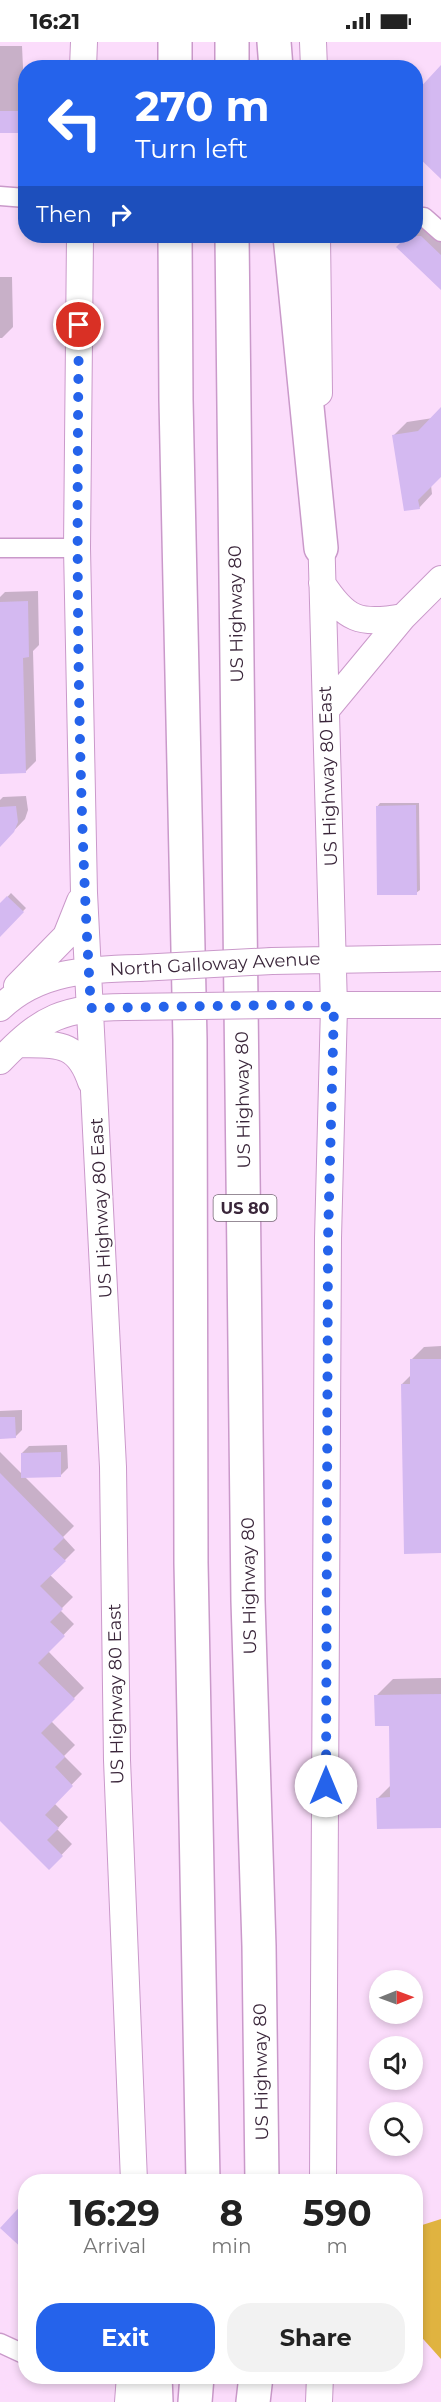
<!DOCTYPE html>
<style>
:root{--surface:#fff;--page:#f2f2f2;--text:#222;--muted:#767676;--accent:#2563eb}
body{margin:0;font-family:Montserrat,sans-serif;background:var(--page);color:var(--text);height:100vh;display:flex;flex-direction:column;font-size:22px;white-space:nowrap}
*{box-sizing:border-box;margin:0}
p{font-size:20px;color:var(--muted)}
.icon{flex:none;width:33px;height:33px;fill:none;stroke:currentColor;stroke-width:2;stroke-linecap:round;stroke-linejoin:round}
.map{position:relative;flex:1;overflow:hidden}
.side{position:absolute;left:18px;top:2132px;width:405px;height:210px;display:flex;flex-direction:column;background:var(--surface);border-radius:24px;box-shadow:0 3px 9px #0003}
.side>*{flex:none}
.hud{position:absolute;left:18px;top:18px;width:405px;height:183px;border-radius:24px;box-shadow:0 3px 9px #0003;background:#2563eb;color:#fff;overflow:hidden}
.needle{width:39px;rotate:89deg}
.controls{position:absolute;left:369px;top:1928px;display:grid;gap:12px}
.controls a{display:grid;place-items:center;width:54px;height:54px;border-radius:50%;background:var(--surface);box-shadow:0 3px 9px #0003;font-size:30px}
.pin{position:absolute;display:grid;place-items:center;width:51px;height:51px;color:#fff;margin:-26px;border:3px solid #fff;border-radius:50%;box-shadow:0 2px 6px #0007}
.me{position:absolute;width:66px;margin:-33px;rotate:0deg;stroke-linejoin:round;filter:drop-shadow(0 0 4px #0008)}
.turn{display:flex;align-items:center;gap:21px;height:126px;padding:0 18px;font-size:27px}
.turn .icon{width:78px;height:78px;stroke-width:2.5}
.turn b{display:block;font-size:42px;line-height:51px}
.then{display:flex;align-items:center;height:57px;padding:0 18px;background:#0003;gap:12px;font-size:22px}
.eta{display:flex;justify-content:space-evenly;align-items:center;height:102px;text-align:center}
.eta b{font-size:36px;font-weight:700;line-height:42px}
.primary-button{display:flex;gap:12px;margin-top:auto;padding:12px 18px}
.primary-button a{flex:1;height:69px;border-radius:24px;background:var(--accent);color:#fff;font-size:24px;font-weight:700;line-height:69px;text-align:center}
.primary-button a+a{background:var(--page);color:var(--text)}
.status{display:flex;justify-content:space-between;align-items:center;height:42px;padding:0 30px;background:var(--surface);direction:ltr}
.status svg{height:16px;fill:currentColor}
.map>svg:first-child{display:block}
.forest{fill:#e0b340}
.shadow{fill:#0003}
.building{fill:#d4b9f1}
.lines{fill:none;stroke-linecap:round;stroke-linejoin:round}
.street-casing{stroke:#ca99ca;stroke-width:21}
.secondary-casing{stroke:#ca99ca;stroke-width:28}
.highway-casing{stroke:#ca99ca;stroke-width:36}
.street{stroke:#fff;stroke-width:18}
.secondary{stroke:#fff;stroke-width:26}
.highway{stroke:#fff;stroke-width:33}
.secondary-bridge-casing{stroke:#ca99ca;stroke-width:28;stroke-linecap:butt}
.secondary-bridge{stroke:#fff;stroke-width:26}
.route{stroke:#2563eb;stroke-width:10;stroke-dasharray:0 18}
.labels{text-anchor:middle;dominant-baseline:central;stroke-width:4.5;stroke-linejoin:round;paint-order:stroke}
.shield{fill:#fff;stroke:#756775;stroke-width:1.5}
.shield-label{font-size:16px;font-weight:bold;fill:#3a263a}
.street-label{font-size:18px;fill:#3a263a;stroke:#fff}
</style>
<div class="status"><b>16:21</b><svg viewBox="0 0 49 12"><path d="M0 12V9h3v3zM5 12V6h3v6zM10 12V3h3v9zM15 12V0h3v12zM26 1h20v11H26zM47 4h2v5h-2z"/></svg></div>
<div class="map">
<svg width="441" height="2360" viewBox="0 0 441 2360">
<rect width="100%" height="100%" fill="#fbdcfb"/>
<path class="forest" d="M441,2177v140l-25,-28v-104z"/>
<path class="shadow" d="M0,4h22l4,85h-26z
M441,26v109l-25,-24v-59z
M425,177l16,15v54l-43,-41 11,-11h7v-7z
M0,235h12l1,50 -11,11h-2z
M441,367v66l-10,10 1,9 -13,14 -25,-73 13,-13 26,-4z
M38,549l1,54 -6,6 3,110 -11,11h-25v-175l5,-5z
M26,754l2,14 -3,9 -25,26v-45l3,-3z
M380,761h39l1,87 -4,3 -39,-86z
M11,851l15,15 -26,27v-30z
M441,1304v205l-39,-167 9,-9v-15l13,-13z
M22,1368v20l-7,7h-15v-26z
M67,1403l1,23 -8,8 -35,1 49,49 -11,11 12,13 -25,25 23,22 -13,13 14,14 -26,27 36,37 -33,33 24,24 -11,11 18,18 -28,29 14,14 -11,12 15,15 -23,24 -49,-49v-367l22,22v-21l7,-7z
M441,1636v149l-63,-29 14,-14 -1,-60 -15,-28 17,-17z
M51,2133l6,6h-11z"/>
<path class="building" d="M441,23v114l-25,-24v-63z
M0,69h26v22h-26z
M407,194h14l20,19v35l-45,-43z
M441,365v70l-23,23 2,9 -16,2 -12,-76 26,-4z
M28,559l1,56 -6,1 3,115 -26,1v-172z
M416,763l1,90h-40l-1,-89z
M16,764l2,16 -4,10 -14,15v-40z
M7,854l17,16 -24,25v-34z
M410,1317h31v194l-37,1 -3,-170h9z
M0,1375h15l1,21 -16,1z
M61,1410v25l-40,1v-25z
M0,1431l64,65 -11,11 13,12 -26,25 23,23 -13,13 15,14 -27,27 37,36 -34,34 24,24 -10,10 18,19 -28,29 14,13 -12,12 16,16 -14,14 -49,-49z
M441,1652v134l-64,1 -1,-31 14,-1 -1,-71h-14l-1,-31z
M26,2158v52l-26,-24z"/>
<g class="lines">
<defs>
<path id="street" d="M0,154l26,2
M424,175l17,15
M0,506h77
M0,2301l26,12"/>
<path id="secondary" d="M313,0l1,26
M83,26l1,-26
M80,194l-3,312 7,345 29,574 4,293 17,421
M317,194l2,157
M321,487l13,478 -6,231 -5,943
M322,541c24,37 37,42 81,34
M326,668l77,-93 38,-38
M272,919l169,-3
M17,944l49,-50 14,-35
M279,963h162
M0,966c38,-37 88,-39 139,-40
M18,1002c38,1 59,-4 73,38
M0,1019c43,-45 63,-53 125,-54
M128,2360l2,-26
M319,2360l1,-26"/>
<path id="highway" d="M175,0v26
M274,0l2,26
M232,26v-26
M175,194l1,164 14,640 1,523 12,618
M232,194l16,1365 11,345 3,235
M290,194l31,312
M155,2334l1,26
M195,2360l2,-26
M253,2360l3,-26"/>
</defs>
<use href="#street" class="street-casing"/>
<use href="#secondary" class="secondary-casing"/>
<use href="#highway" class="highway-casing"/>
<use href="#street" class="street"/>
<use href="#secondary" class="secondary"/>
<use href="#highway" class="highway"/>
<defs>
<path id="secondary-bridge" d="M139,926l133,-7
M125,965l154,-2"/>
</defs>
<use href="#secondary-bridge" class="secondary-bridge-casing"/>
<use href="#secondary-bridge" class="secondary-bridge"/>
</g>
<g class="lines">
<path class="route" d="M79,283c-3,227 -2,456 12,683l188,-3 55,2 -6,231 -2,548"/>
</g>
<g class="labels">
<rect class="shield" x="213.5" y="1153" width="63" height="26" rx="4.5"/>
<g class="shield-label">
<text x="245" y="1166">US 80</text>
</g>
<g class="street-label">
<text transform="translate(236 572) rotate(-91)">US Highway 80</text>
<text transform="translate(328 734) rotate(-92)">US Highway 80 East</text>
<text transform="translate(215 922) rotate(-3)">North Galloway Avenue</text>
<text transform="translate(243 1058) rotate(-91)">US Highway 80</text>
<text transform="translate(101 1166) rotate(-93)">US Highway 80 East</text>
<text transform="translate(249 1544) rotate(-91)">US Highway 80</text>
<text transform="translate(116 1652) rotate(-91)">US Highway 80 East</text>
<text transform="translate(261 2030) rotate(-91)">US Highway 80</text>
</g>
</g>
</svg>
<div class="controls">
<a><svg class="needle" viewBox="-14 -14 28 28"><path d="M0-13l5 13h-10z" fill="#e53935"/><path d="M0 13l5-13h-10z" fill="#767676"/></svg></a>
<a><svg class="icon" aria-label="sound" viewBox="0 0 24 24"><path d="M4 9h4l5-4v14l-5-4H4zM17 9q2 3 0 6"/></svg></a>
<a><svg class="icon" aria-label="search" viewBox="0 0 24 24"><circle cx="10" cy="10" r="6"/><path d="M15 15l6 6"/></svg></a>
</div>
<div class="pin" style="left:79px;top:283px;background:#d93025"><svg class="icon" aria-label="arrive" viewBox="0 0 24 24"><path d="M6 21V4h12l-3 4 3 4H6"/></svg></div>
<svg class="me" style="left:326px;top:1744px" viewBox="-20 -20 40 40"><circle r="19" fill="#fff"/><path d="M0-13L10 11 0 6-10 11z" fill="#2563eb"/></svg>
<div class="hud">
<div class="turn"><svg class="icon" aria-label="left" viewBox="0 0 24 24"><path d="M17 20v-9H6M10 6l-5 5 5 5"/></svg><div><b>270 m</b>Turn left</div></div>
<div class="then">Then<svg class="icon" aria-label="right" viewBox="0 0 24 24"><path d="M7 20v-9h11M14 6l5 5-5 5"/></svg></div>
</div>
<section class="side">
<div class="eta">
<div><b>16:29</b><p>Arrival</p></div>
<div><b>8</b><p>min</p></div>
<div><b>590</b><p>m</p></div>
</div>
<div class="primary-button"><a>Exit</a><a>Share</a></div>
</section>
</div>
